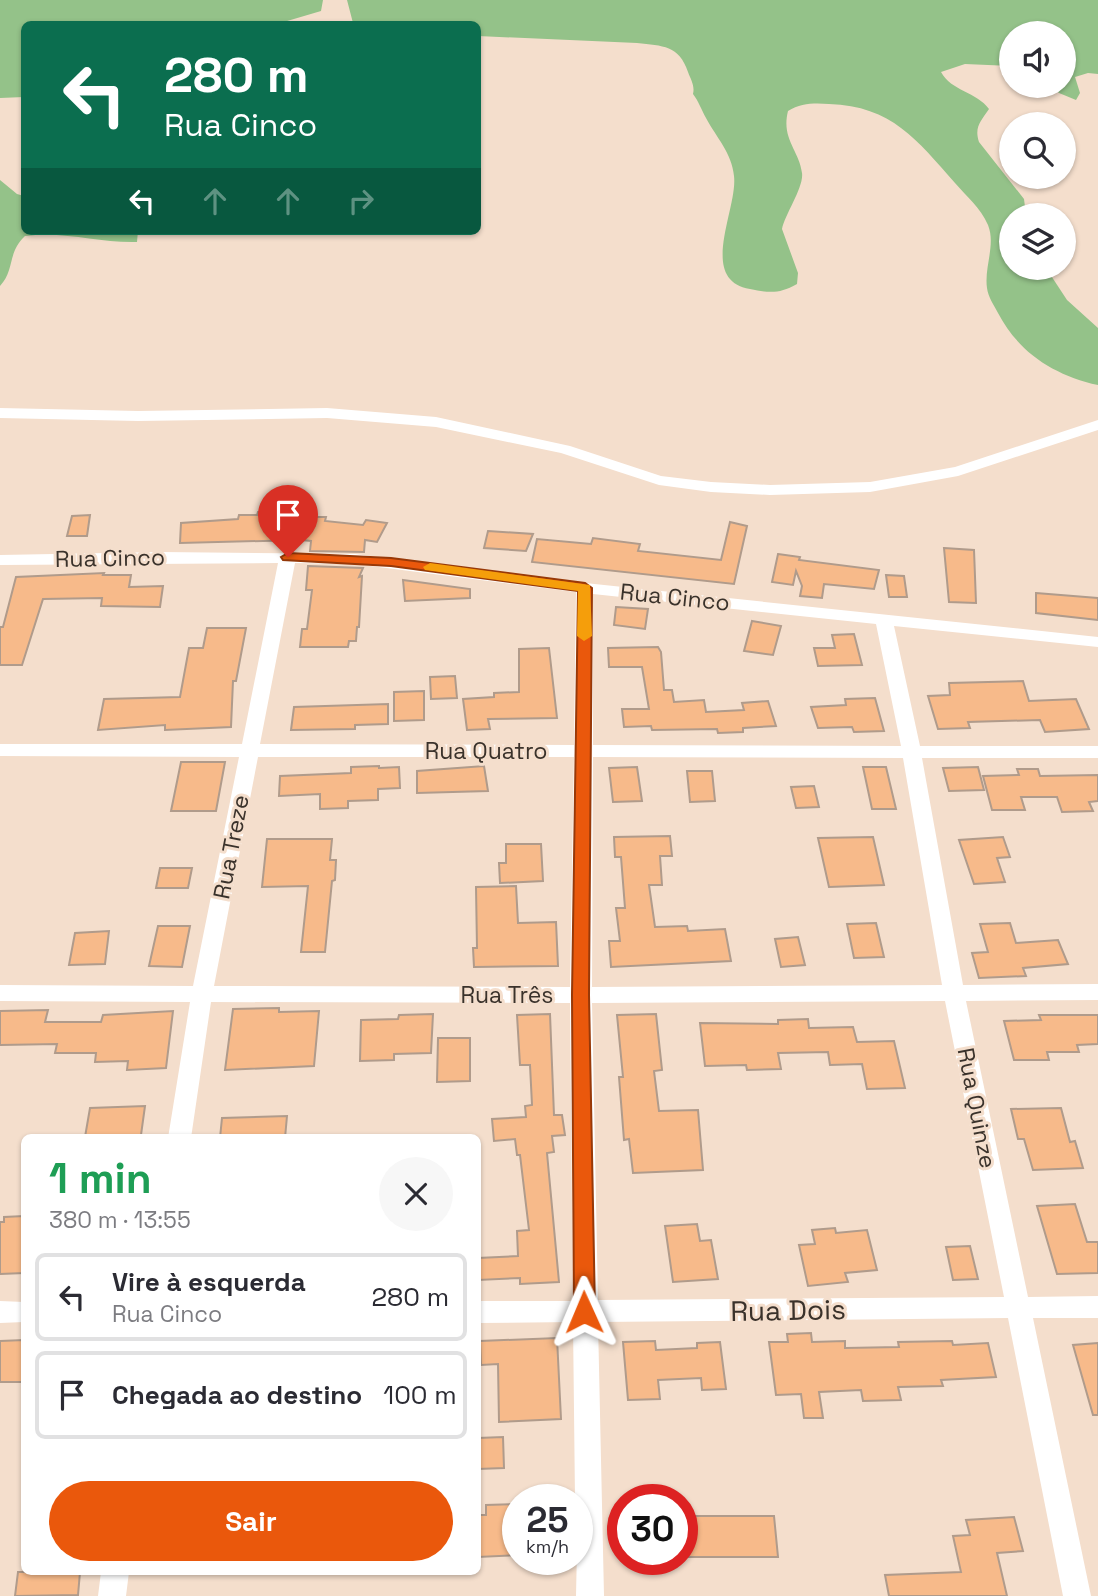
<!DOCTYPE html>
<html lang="pt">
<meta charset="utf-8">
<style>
:root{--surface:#fff;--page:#f7f7f7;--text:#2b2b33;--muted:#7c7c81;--line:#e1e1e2;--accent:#ea580c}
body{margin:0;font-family:"Space Grotesk",sans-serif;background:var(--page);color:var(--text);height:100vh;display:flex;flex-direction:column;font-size:26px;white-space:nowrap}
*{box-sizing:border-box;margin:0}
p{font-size:23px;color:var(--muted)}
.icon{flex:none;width:38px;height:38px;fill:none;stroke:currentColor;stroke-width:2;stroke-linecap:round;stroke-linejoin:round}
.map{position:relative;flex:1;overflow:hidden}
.panel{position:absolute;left:21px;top:1134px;width:460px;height:441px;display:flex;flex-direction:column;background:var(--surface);border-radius:10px;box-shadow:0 2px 5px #0004}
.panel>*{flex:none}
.top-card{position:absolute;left:21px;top:21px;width:460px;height:214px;border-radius:10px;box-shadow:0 2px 5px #0004;background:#0b6e4f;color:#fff;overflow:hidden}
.fabs{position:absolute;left:999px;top:21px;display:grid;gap:14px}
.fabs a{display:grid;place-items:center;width:77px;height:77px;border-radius:50%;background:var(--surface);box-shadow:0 2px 5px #0004;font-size:35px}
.speed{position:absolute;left:502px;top:1484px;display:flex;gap:14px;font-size:35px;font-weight:700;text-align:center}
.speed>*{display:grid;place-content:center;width:91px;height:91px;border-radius:50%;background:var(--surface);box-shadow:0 2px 5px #0004;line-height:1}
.speed small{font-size:18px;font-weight:400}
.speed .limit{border:10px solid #d22;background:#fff;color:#111}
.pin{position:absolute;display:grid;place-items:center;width:60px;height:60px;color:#fff;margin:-72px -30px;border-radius:50% 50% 50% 0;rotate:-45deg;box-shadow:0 0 7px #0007}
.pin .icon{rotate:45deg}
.me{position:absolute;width:77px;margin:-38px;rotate:359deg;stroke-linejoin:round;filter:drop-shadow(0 0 5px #0008)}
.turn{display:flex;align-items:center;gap:24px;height:147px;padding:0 28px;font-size:32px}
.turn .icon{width:91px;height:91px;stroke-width:2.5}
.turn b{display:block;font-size:49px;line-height:60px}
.lanes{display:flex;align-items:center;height:66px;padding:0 28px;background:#0003;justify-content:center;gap:35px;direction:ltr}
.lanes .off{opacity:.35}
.round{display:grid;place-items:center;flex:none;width:74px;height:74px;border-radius:37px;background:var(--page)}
.head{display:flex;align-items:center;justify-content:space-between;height:119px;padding:0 28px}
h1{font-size:42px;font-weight:800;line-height:52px;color:#1e9e55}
.cta{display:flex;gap:14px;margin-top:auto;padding:14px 28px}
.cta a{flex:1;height:80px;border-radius:42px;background:var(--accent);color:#fff;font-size:28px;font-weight:800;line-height:80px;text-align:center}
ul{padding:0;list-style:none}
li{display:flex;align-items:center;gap:21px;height:88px;margin:0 14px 10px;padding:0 14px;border:4px solid var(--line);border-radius:10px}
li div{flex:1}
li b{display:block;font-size:26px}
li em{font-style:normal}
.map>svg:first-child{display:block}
.green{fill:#94c289}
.building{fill:#f7ba8a;stroke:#b09b8b;stroke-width:2}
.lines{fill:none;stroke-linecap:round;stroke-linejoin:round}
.street{fill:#fff;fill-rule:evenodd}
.route{fill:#ea580c;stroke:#983908;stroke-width:2}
.slow{fill:#f59e0b}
.labels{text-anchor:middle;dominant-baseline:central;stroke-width:6;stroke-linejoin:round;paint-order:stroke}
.street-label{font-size:23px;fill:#3a322b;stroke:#f4decc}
.near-street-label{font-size:28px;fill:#3a322b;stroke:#f4decc}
</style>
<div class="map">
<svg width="1098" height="1596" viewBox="0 0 1098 1596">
<rect width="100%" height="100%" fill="#f4decc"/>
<path class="green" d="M0,0h323l-2,11 -44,13h-253v73l-24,1z
M347,0h751v74l-10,-1 -13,4 5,16 -4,7 -17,-7 -8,-7h13v-53h-52l-1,33 -46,-2 -24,8c10,19 36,20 48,37 -8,12 -15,18 -10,33l45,57 2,16h-14v53h34l21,32 31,28v57c-44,-10 -79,-32 -100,-72 -4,-8 -10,-16 -11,-25 -3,-21 9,-43 1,-63 -8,-18 -21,-28 -33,-42 -38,-43 -63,-77 -126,-79 -15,-1 -28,-1 -41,7 -7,28 11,39 14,62 2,14 -17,41 -20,56l16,44 -1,11c-18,10 -27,9 -47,5 -53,-9 -12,-80 -16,-113 -2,-23 -18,-39 -28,-58 -5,-9 -7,-16 -13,-24 2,-8 -2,-14 -5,-22 -9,-27 -25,-26 -51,-29l-159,-7v-12h-122l-3,-1z
M0,180l17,14 7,2v35h114l-1,11c-39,1 -71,-11 -112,-6 -18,17 -10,34 -25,50z"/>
<path class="building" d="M258,512h18l-1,5h51l-1,4 38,4 3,-5 21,3 -10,19 -12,-2 -1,12 -54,-1 1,-10 -10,-1 -121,3 1,-20 57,-4 1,-4h18z
M90,515l-3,21h-20l5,-20z
M730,522l17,4 -13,58 -202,-22 5,-23 54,5 2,-6 47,6 -2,7 83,9z
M488,531l45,3 -7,17 -42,-3z
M944,548l30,2 2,53 -27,-1z
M778,554l22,3 -1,3 80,10 -5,19 -50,-5 -2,14 -22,-2 2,-10 -6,-15 -3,14 -21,-3z
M308,566l55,2 -4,9 3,-1 -3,51h-2l-1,14h-7l-1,6h-48l2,-18h5l5,-39h-6z
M104,573l-1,2h28l-2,12 34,-1 -3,21 -59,-1 1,-8 -59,1 -21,66h-22v-38h3l13,-50z
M886,575l18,1 3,21h-18z
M403,580l67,9v9l-65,3z
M1036,593l62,5v22l-62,-7z
M616,607l32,2 -3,20 -31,-4z
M752,621l29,5 -8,29 -29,-4z
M207,628h39l-10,53h-3l-2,46 -66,3v-5l-67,5 6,-31 76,-2 9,-49h14z
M854,634l8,31 -44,1 -4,-18h21l-3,-13z
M658,647l3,5 3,38h8l2,12 30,-2 2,12 38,-2 -2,-7 26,-2 8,25 -33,2v4l-25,1 -1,-4 -65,1 -1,-4 -27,1 -2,-18h27l-7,-42h-33l-1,-19z
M549,648l8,70 -69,1 2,10 -23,1 -4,-31 31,-2v-4l25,-1v-43z
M455,676l2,22 -26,1 -1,-22z
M1023,681l6,20 47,-2 13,30 -44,3 -5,-12 -72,2 2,6 -32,1 -10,-33 22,-1 -1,-12z
M424,691v29l-30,1v-29z
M875,698l9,33 -30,1 -2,-5 -34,1 -7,-21 35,-2 -1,-6z
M388,704v20l-33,1v4l-64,1 3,-23z
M181,762h44l-9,49h-45z
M379,766v2l20,-1 1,21 -22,1v11l-30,1v7l-28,1v-15l-41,2 1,-20 71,-3v-6z
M484,766l4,25 -71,2v-22z
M637,767l5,34 -29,1 -4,-34z
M863,767h23l10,42h-24z
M978,767l6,23 -35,1 -6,-23z
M1017,769h21l2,7 58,-1v26l-9,1 4,9 -31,1 -5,-15h-36l4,13h-33l-9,-34 36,-1z
M687,771h25l3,30 -25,1z
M814,786l5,21 -23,1 -5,-21z
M670,836l2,20h-12l2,29h-13l6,42 32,-1 1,5 37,-2 6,32 -120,6 -2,-26h11l-4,-33h9l-4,-51h-6l-1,-20z
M873,837l11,48 -55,2 -11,-49z
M1003,837l7,20 -13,1 8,24 -31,2 -15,-44z
M267,839h65l-2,21h6l-1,20 -3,1 -7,71h-24l7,-66 -46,1z
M506,844h35l2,37 -43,2 -1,-20h7z
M160,868h32l-4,20h-32z
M516,886l2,37 38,-1 2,44 -84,1 -1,-19h4l-1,-61z
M876,923l8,34 -30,1 -7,-34z
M1010,923l6,20 42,-3 10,24 -45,4 3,8 -47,2 -7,-25 16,-1 -8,-28z
M158,926h32l-8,41 -33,-1z
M109,931l-4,33 -36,1 6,-32z
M798,937l7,28 -24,2 -6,-28z
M279,1008v4l40,-1 -5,55 -89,4 8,-61z
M48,1010l-3,12h56l2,-7 70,-4 -7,57 -39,2 1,-9 -33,1 1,-9h-41l2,-9 -57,1v-34z
M433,1014l-2,39 -37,1v6l-34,1 1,-41 37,-1 1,-4z
M550,1014l4,101h8l3,20 -13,1 2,16 -7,1 12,129 -39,2v-6l-42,2v-22l40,-2 -1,-25 12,-1 -9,-75h-3l-2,-16 -21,2 -2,-22 34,-2 -1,-11 7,-1 -2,-40h-10l-3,-50z
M656,1014l6,56 -8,1 5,40 39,-1 5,60 -70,3 -4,-34 -5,1 -5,-63h4l-6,-62z
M1039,1015h59v29l-21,1 2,7h-32l2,8h-35l-10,-39 37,-1z
M808,1019l1,9 44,-1 4,15 37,-1 11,47 -38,1 -5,-25 -32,1 -2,-13 -50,1 3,16 -34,1 -1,-5 -41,1 -5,-43 78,1v-4z
M438,1038h32v43l-33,1z
M145,1106l-4,29 -56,2 5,-29z
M1061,1108l9,34 5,-1 8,27 -50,2 -9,-31h-6l-7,-30z
M287,1116l-2,22h-65l2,-20z
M1075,1204l12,38h11v31l-41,1 -20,-68z
M24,1216v57l-24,1v-52h4v-5z
M697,1224l3,17 11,-1 7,39 -45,3 -8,-56z
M835,1228l1,5 31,-3 10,40 -32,3 3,9 -40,4 -9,-41 16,-1 -3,-14z
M970,1246l8,33 -25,1 -7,-33z
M811,1333l1,9 33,-1v7l54,-1 -1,-5 54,-1 1,4 35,-2 8,34 -55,3 2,6 -45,1 3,13 -38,1 -2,-11 -42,2 4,26h-19l-3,-24 -25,1 -7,-53h19l-1,-8z
M557,1338l4,81 -62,3 -1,-58 -17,1 -1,-24z
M24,1340v42h-24v-41z
M655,1341l1,9 41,-2v-5l23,-1 6,47 -24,1 -1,-12 -43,2 2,19 -32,1 -5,-58z
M1098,1343v72h-5l-20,-70z
M503,1437l1,31 -26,1v-31z
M518,1504v51l-40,2v-42h8v-10z
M682,1516h92l4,41h-96z
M1014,1517l9,34 -26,2 10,43h-118l-4,-21 76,-3 -8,-36 17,-1 -4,-15z
M18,1572h62l-2,23 -63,1z"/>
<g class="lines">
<path class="street" d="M0,408l138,3 189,-3 109,9 134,29 91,30 50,6 59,3 100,-3 85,-15 143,-47v10l-140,46 -88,16 -100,3 -59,-3 -52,-7 -98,-32 -125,-26 -109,-9 -189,3 -138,-3z
M161,552l194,2 230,29 513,54v10l-204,-21 26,120h178v12h-176l41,227 135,-1v16l-132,1 62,296 70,-1v22h-65l58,278h-28l-55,-278 -410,4 6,274h-28l2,-96h-3l-2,-178 -95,1v-22h95l-3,-298 -359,-1 -20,136h-23l22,-136 -190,-1v-16l193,1 46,-229 -239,-1v-12h242l36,-181 -278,2v-10zM295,563l60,1 221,28 -2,153 -314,-1zM593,594l283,30 25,122 -308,-1zM258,757h316l-4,230 -356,-1zM593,757l310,1 39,227 -350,2zM945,1001l59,296 -406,3 -6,-297z
M0,1301l24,1v20l-24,1z
M101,1572h28l-3,24h-28z"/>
</g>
<path class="route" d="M288,553l103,5 194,25 7,5 -3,407 6,317 -3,6 -8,3 -7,-3 -3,-6 -2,-317 6,-404 -187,-25 -108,-6 -2,-3z"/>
<path class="slow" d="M430,563l160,22 2,51 -8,5 -7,-5 1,-45 -153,-21 -2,-3z"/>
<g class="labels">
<g class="street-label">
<text transform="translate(110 558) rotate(-1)">Rua Cinco</text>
<text transform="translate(675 597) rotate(6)">Rua Cinco</text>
<text x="486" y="751">Rua Quatro</text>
<text transform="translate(231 847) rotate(-79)">Rua Treze</text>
<text x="507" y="995">Rua Três</text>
<text transform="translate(977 1108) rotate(79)">Rua Quinze</text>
</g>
<g class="near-street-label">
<text transform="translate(788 1310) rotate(-1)">Rua Dois</text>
</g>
</g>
</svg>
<div class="fabs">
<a><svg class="icon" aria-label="sound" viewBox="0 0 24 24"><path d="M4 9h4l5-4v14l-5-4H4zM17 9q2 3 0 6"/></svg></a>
<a><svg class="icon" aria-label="search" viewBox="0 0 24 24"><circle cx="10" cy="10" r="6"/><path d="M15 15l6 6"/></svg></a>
<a><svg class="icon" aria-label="layers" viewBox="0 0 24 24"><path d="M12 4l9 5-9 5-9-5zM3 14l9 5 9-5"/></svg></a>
</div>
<div class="speed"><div>25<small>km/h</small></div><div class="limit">30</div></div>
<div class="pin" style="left:288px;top:557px;background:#d93025"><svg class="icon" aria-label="arrive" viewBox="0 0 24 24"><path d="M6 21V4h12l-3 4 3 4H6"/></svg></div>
<svg class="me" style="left:584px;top:1312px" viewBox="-20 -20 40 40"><path d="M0-17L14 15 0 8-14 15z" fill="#ea580c" stroke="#fff" stroke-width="4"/></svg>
<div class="top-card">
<div class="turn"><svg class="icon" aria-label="left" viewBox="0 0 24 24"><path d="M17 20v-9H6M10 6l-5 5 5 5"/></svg><div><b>280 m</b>Rua Cinco</div></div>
<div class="lanes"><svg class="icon" aria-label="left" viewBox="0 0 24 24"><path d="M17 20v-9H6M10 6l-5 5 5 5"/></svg><svg class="icon off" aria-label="ahead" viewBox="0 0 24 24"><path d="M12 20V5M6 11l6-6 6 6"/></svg><svg class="icon off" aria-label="ahead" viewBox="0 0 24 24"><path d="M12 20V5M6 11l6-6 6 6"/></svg><svg class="icon off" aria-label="right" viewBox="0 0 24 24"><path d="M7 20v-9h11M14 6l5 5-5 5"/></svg></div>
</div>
<section class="panel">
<div class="head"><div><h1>1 min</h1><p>380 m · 13:55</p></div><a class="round"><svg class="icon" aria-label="close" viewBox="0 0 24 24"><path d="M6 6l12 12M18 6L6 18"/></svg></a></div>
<ul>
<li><svg class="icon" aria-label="left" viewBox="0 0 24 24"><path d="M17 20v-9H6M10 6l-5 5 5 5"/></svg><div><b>Vire à esquerda</b><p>Rua Cinco</p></div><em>280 m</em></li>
<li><svg class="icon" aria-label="arrive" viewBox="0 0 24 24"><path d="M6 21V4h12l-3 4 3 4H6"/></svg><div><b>Chegada ao destino</b></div><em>100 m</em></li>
</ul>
<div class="cta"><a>Sair</a></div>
</section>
</div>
